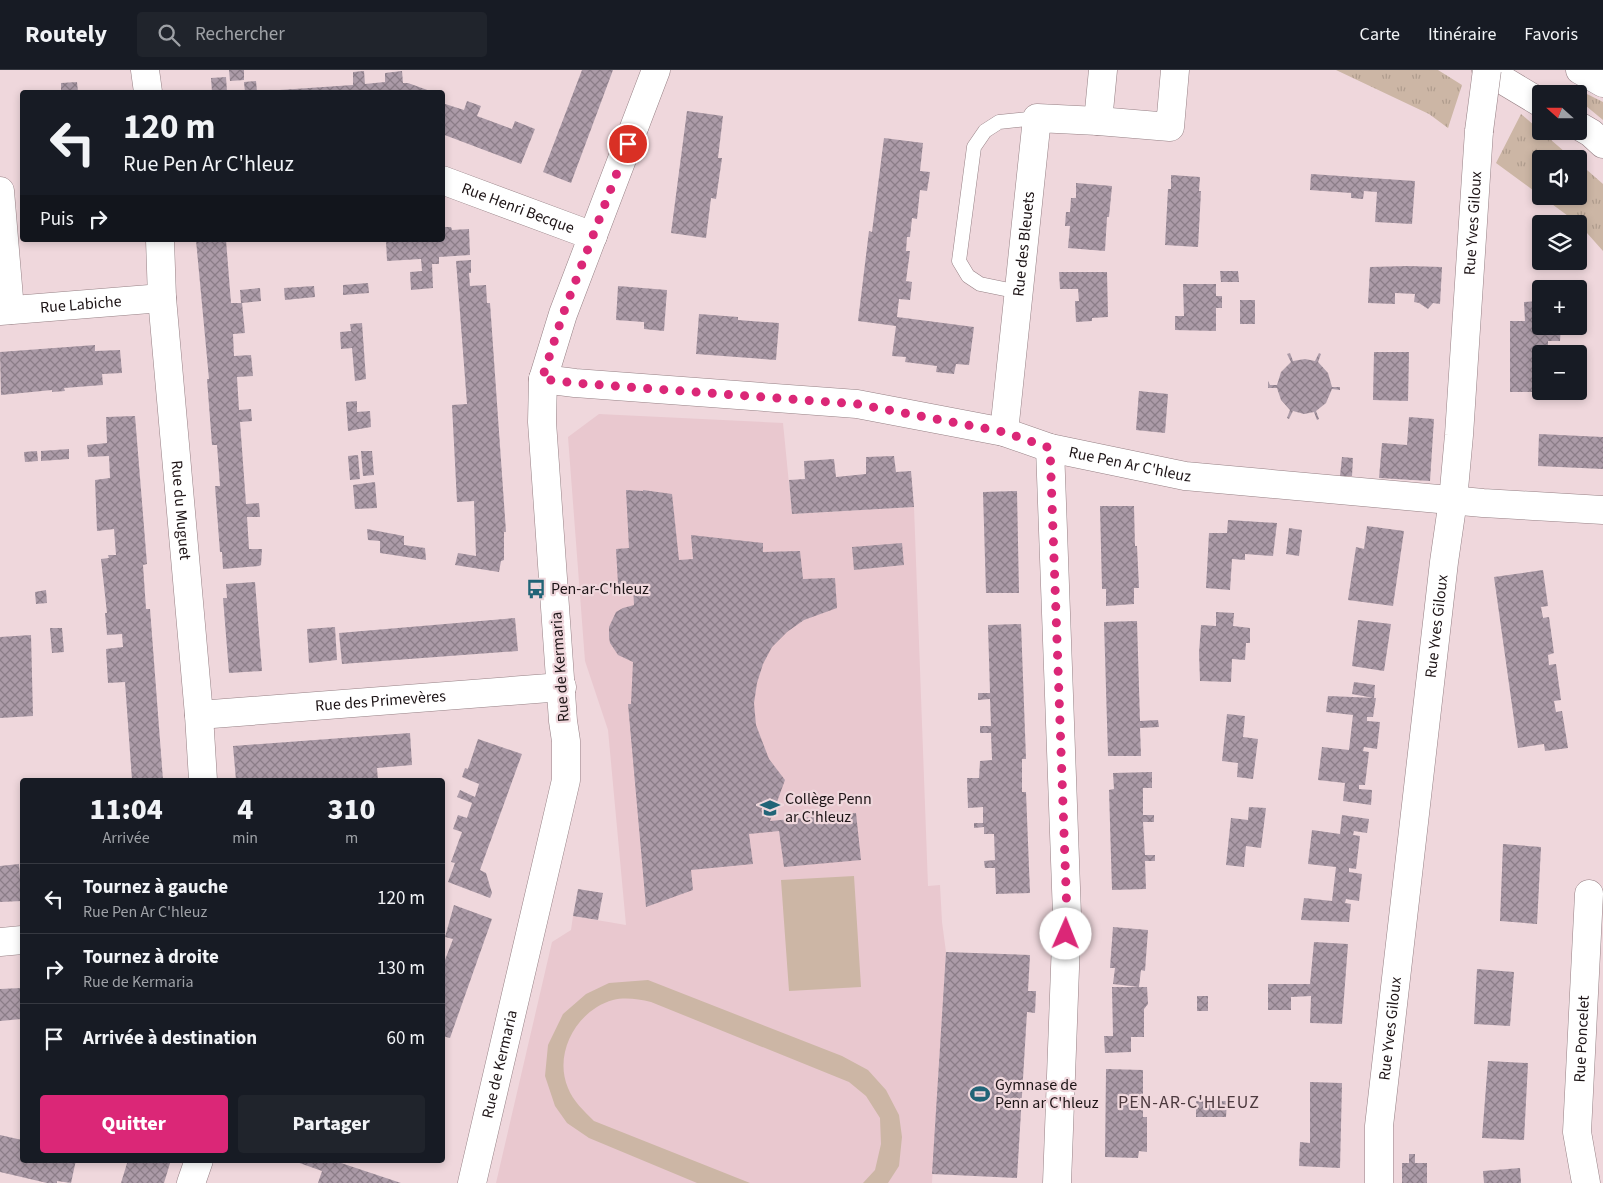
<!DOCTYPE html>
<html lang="fr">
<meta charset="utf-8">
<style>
:root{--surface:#171b24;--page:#20242c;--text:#f1f3f6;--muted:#9ea1a6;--line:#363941;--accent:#db2777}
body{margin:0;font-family:"Source Sans 3",sans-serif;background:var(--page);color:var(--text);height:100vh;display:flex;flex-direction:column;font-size:19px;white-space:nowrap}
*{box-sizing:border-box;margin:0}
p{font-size:16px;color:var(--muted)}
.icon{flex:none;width:28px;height:28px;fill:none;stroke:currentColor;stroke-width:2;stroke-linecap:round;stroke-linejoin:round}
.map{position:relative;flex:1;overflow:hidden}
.details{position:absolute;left:20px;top:708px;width:425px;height:385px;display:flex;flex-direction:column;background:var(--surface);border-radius:5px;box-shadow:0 2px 8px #0003}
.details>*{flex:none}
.banner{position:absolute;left:20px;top:20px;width:425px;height:152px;border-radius:5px;box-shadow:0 2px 8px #0003;background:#171b24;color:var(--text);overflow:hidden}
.needle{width:32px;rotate:291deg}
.controls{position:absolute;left:1532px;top:15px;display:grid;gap:10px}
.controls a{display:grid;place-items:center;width:55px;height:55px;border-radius:5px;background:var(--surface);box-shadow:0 2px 8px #0003;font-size:25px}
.pin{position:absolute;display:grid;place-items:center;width:42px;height:42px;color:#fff;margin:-21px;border:2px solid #fff;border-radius:50%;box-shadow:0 1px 5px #0007}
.me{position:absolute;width:55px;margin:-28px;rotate:1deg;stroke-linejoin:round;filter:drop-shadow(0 0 4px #0008)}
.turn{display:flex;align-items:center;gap:18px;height:105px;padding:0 20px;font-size:22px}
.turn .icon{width:65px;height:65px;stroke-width:2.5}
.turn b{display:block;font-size:35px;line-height:42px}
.then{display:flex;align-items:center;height:48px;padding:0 20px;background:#0003;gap:10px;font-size:19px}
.eta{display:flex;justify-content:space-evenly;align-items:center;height:85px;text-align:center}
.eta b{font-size:30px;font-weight:800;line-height:35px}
.action{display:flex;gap:10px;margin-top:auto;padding:10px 20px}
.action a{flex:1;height:58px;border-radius:5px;background:var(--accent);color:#fff;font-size:20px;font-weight:800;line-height:58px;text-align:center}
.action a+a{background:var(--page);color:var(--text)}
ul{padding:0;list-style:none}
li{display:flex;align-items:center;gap:15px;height:70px;padding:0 20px;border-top:1px solid var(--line)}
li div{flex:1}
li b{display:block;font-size:19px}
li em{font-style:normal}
header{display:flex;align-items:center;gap:30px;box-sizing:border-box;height:70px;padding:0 25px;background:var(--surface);border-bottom:1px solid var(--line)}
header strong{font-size:24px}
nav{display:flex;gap:28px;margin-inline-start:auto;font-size:18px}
.search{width:350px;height:45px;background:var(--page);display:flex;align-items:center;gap:12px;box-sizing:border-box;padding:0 18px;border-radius:5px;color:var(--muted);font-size:19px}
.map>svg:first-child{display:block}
.built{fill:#e9c8cf}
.grass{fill:url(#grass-tufts)}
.pitch{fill:#ccb6a5}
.building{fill:url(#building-cross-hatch)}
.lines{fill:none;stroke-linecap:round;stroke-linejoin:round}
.lane-casing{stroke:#968085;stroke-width:15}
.street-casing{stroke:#968085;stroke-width:29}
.highway-casing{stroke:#968085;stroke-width:29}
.lane{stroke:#fff;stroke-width:14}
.street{stroke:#fff;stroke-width:28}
.highway{stroke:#fff;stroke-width:28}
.street-bridge-casing{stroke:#968085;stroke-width:29;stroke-linecap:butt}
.street-bridge{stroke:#fff;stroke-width:28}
.route{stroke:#db2777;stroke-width:9;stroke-dasharray:0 16.2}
.labels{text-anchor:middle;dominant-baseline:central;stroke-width:4.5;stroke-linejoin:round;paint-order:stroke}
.street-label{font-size:16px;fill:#1d1416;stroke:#efd7dc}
.poi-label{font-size:16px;fill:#1d1416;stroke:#efd7dc;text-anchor:start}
.neighbourhood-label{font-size:18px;letter-spacing:1px;fill:#4c393e;stroke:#efd7dc}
</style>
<header>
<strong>Routely</strong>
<div class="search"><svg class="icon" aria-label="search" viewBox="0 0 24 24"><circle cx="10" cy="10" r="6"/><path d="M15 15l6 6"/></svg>Rechercher</div>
<nav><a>Carte</a><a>Itinéraire</a><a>Favoris</a></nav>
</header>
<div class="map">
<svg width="1603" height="1113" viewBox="0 0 1603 1113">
<defs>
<pattern id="grass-tufts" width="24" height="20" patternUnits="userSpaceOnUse" patternTransform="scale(1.25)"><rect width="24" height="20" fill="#ccb6a5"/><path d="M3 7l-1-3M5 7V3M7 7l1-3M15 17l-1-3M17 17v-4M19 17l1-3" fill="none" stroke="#af9c8d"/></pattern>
<pattern id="building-cross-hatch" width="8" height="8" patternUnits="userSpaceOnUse" patternTransform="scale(1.25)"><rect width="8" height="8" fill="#ac9ba8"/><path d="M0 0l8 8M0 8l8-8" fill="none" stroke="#8b7d88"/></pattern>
</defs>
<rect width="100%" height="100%" fill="#efd7dc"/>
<path class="built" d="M599,344l184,9 9,91 122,-7 14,379 12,-1 2,37 4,30 -14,231h-436l56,-241 19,-12 2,-14 53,9 -18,-195 -23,-69 -17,-224z"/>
<path class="grass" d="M1336,0h102l24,15 -14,43 -19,-14z
M1583,22l20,10v18l-23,-19z
M1521,44l52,45h-32v37h38v-33l24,21v67l-24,-27 -83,-61z"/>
<path class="pitch" d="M854,806l7,111 -72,4 -8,-111z
M648,910l194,76 26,14 18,20 13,25 3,22 -3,29 -11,17h-25l12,-13 6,-26 -1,-26 -14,-22 -17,-14 -198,-80c-13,-3 -26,-5 -38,-2 -36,10 -60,53 -45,88 5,13 16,23 26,33l156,62h-53l-108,-45 -22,-15 -12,-17 -10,-30 3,-31 15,-31 23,-20 23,-11z"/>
<path class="building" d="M229,0h15v10l-14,1z
M582,0h31l-42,113 -28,-11z
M364,1l1,13 20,-2v-9l17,-2 1,12h5l25,9h-168v-1l88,-6v-13z
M226,7l1,15h-15l-1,-14z
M256,11l1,11h-12l-1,-10z
M77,12l1,10h-17v-9z
M467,31l14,5 -4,10 35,13 3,-8 20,8 -14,35 -79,-30v-31l22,7z
M687,41l36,5 -5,42h4l-6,41 -5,-1 -5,40 -35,-5z
M884,68l39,5 -3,28 10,1 -3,19 -7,-1 -3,29 -5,-1 -2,19h-3l-1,14h4l-4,30 6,1 -2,18 -11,-1 -2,18 77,10 -5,38 -13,-1 -2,10 -18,-2 1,-6 -32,-4 1,-5 -14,-1 4,-30 -38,-5 11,-90 3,1z
M1311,104l104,7 -3,43 -37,-2 2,-30 -13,-1 -1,8 -12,-1v-5l-41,-3z
M1171,105l29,2 -1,14h2l-3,56 -33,-2 3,-56h3z
M1076,113l36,3 -3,31h-2l-2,34 -37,-3 2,-22h-5l1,-14h4l1,-14h5z
M442,157h9l1,3 17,-1 1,26 -31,2v7h-7l1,24 -22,2 -1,-18 12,-1 -1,-12 -34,2 -1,-21h56z
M196,170h30l5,63h10l-1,-13 20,-2 1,13 -19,2 3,30 -12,1 1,22 17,-1 2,21 -16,1 2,33 12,-1 1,12 -12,1 6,82 13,-1 1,14h-13l2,32h13l-1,16 -2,1 -36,3 -1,-17h-2l-5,-66h5l-3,-41h-5l-5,-66h2z
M471,190v13h-2l1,13 16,-1 1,18h3l16,229h-2v28l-3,1 -2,11 -44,-7 3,-12 18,3 -2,-55 -17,1 -5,-97 15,-1 -11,-143z
M1408,196l34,1 -2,37 -7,-1 -5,6 -9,-6 -5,-1 1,-8 -20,-1v11l-27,-1 2,-36z
M1220,201h18l1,11h-18z
M1059,202h48l1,45 -16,1v3l-16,1 -1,-21h4l-1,-12h-18z
M368,213l1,10 -26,2v-10z
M1183,214h33v12h6v12h-6v23l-41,-1v-14h9z
M314,216l1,11 -30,3 -1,-12z
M618,216l49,4 -3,41 -20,-2v-7l-28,-2z
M1240,230h15v24h-15z
M1541,231v25h20l-1,15h-12v13h-7v38h-31v-71h15l-1,-19z
M699,244l39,3v3l41,3 -3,37 -80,-6z
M362,253l4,56 -11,2 -3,-33 -11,1 -1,-17 11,-1 -1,-7z
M95,275v6l25,-1 2,23 -20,1 1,11 -39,3 1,3 -13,1v-2l-51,5 -1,-43z
M1374,282h35l-1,49 -35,-1z
M1290,283l3,8 12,-2 10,2 4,-8 2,1 -3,8 10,11 4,14h8v3l-8,-1 -6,14 -10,8 3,8 -2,1 -3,-8 -10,2 -11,-3 -4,8 -2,-1 3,-8 -9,-10 -4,-12h-9v-7l2,4h7l4,-13 10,-10 -4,-8z
M1139,321l29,3 -3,39 -29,-3z
M357,331v11l13,-1 1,16 -23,4 -2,-29z
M135,346l12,148 -4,1 3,44h4l13,171h-31l-7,-98 -17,1 -2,-34 17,-2 -1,-13 -15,1 -2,-22h2l-6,-54 8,-1 -1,-3h8l-2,-26 -17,2 -2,-51 15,-2 -1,-22 -21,1 -1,-12 20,-2 -1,-26z
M1409,347l25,2 -4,62 -51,-3 3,-35 25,2z
M1539,364l64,3v32l-65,-3z
M69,379v10l-28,2v-10z
M37,381l1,10 -13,1 -1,-10z
M361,381h11l2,24 -11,1z
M358,385l2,24 -10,1 -2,-24z
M894,386l2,16 15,-1 3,36 -122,7 -3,-34 16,-1 -1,-18 30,-2 2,18 30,-3v-17z
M1342,387l11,1 -1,18h-12z
M375,412l2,26 -22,1 -2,-24z
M626,420l17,1v-1l29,4 7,66 14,-1 -2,-24 72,8v9l37,-1 3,28 32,-1 2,30 -33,12 -17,12 -15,15 -9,17 -6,19 -3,20 2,22 13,34 16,21 -15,41 86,-8 5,47 -77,7 -5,-36 -30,3 4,30 -62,6 2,20 -47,17 -18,-203h3l2,-42 -15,-7 -8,-12 -1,-6v-10l7,-15 7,-4 11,-3 -1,-21h-15l-2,-35 13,-1z
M1017,421l2,102h-33l-3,-101z
M1100,436h34l1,40h2l2,42h-5v16l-28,2v-17h-4z
M1228,450l49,3 -4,33 -28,-2v6l-13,-1 -2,31 -24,-2 3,-55h18z
M1367,456l37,5 -11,75 -45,-6 8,-53 8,2z
M1289,458l13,2 -3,26 -13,-2z
M367,459l37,7v9l21,3 1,12 -46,-7v-12l-12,-1z
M902,473l2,22 -50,5 -2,-23z
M1543,500l5,36 -7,1 2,11 6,-1 5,36 -6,2 1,10 7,-1 5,36 -7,1 2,11 6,-1 6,37 -23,3 -1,-7 -26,4 -24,-171z
M255,512l7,89 -33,2 -6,-75h4l-1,-14z
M46,520l1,13 -11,1 -1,-12z
M1216,542l18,1 -1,13 17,2v15h-4l-1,17 -13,-1 -1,23 -31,-1 -1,-28 2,-28 15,1z
M515,548l3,33 -176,13 -3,-31z
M1358,550l33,4 -7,47 -32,-5z
M1137,551l3,100 18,-1 1,7 -19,1 1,28h-33l-4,-134z
M1021,554l5,135h-4v33h4l4,101 -34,1 -1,-26h-10l-1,-7 11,-1 -1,-26h-10v-7l-10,1v-5h9v-16l-15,1 -1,-30h12l1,-17 12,-1 -1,-27h-11v-7h11l-1,-27 -12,1v-7h12l-2,-68z
M335,557l2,33 -28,3 -2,-34z
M50,558h12l2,24 -12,1z
M31,565l2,81 -33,2v-81z
M1354,612l21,3 -1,13 -22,-4z
M1328,626l48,2 -3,19h-6v4l13,1 -3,27 -13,-2 -1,4 6,1 -4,33h-6v4l13,1 -1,15 -28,-4 2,-18 -27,-3 4,-33 27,3 4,-35 -27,-3z
M1227,644l18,2 -2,21 15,2 -5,40 -16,-2 1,-14 -16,-2z
M410,663l2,32 -35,3 1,12h-142l-3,-34z
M478,669l44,15 -42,116 6,3 6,20 -2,5 -42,-16 7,-19 -4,-1 11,-30 -9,-3 5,-14 9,3 5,-15 -15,-6 3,-7 15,7 4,-13 -17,-7 3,-9 3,1z
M1152,702v16h-9v27h11v7h-11l2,33h10v6h-10l1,28 -34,1 -3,-100 5,-1 -1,-16z
M1249,737l17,1 -5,40 -15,-2 -2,21 -18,-2 5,-47 17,2z
M1342,745l27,4 -2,14 -13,-2 -1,4 7,1 -4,33 -7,-1v4l13,2 -3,27 -13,-2 -1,4 6,1 -2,18 -48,-2 3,-22 28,3 4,-34 -28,-3 4,-34 28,4z
M1503,774l38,3 -4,77 -37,-3z
M19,794l3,37 -22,1v-36z
M578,819l25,4 -5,27 -25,-4z
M454,835l38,14 -42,119 -8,-2v-68l11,-29 -8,-2z
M1113,857l35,3 -3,41 -4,-1 -2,17 -26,-3 2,-16h-5z
M1314,872l34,2 -6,80 -32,-1 1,-27 -20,1v13h-23v-26h42z
M946,882l84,3 -2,36h8l-1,22 -8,-1 -10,166 -85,-4z
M1477,899l37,3 -4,54 -36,-2z
M1112,917h35l1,17 -4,5v28h-13v15l-26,1 -1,-17h9z
M22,918v31l-22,2v-32z
M1197,926h11v15h-11z
M1488,991l40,2 -4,77 -42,-2z
M1106,999l37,1v47h4v35l-8,-1 -1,7 -33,-1z
M1310,1012l32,1 -2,85 -41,-2 1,-24 10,1z
M1196,1031h31l-1,16h-30z
M0,1065l22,5v20h54l-5,23 -14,-2v2h-10l-47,-11z
M1409,1084h6v9h12v20h-25v-20h7z
M128,1090h43l-7,23h-43z
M291,1090h41l69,23h-83l4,-12z
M1520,1098l1,15h-37l-1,-12z"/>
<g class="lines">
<defs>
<path id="lane" d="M1019,222l-39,-8 -12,-8 -9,-15 15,-114 11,-16 14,-9 38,-4"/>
<g id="street">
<path d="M145,0l3,22"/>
<path d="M1098,51l5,-51"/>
<path id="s1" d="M442,110l151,56"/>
<path d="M0,121l10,119"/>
<path id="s2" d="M160,170l2,58 37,417 4,65"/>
<path id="s3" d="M0,241l162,-13"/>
<path id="s4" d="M543,309l32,4 282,21 147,28 46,16 135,28 298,27 120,7"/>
<path id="s5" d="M1004,362l33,-314 61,3 72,6 5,-57"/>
<path d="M1050,378l17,467 -10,268"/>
<path id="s6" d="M199,645l363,-28"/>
<path d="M0,872l22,-2"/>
<path d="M191,1113l8,-23"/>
<path id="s7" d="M472,1113l94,-403v-39l-3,-20 -21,-299 1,-43 20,-65 93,-244"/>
<path id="s8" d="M1379,1113v-57l65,-564 9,-62 6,-65 20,-304"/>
<path id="s9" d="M1586,1113l-9,-51 12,-238"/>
</g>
<path id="highway" d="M1486,0l55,33
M1580,0l23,13
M1579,56l12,7 12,11"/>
</defs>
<use href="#lane" class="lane-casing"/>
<use href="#street" class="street-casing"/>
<use href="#highway" class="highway-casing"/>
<use href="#lane" class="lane"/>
<use href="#street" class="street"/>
<use href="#highway" class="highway"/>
<defs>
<path id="street-bridge" d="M1479,61l8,-61"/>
</defs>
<use href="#street-bridge" class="street-bridge-casing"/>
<use href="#street-bridge" class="street-bridge"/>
</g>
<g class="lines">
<path class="route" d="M628,74l-65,170 -21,65 32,4 283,21 147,28 46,16 17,467 -1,19"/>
</g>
<defs>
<symbol id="bus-bare" viewBox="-9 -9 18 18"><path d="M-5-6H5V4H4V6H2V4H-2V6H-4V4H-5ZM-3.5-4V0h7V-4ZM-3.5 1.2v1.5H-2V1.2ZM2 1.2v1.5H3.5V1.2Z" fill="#216477" stroke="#efd7dc" stroke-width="2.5" paint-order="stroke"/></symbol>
<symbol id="school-bare" viewBox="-9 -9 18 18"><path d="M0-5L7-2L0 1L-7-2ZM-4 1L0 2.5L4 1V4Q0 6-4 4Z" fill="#216477" stroke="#efd7dc" stroke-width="2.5" paint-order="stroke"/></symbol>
<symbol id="stadium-bare" viewBox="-9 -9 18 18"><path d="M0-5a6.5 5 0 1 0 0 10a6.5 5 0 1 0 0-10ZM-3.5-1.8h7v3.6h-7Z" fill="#216477" stroke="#efd7dc" stroke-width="2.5" paint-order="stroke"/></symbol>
</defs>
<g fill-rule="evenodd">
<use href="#bus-bare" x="522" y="505" width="28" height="28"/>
<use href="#school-bare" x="756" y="724" width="28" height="28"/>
<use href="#stadium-bare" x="966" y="1010" width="28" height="28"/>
</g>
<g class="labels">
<g class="street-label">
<text stroke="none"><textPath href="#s1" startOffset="81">Rue Henri Becque</textPath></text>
<text stroke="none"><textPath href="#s8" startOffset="965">Rue Yves Giloux</textPath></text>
<text stroke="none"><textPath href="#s5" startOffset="189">Rue des Bleuets</textPath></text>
<text stroke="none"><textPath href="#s3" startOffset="81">Rue Labiche</textPath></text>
<text stroke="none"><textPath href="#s4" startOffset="595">Rue Pen Ar C'hleuz</textPath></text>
<text stroke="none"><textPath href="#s2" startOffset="271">Rue du Muguet</textPath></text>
<text stroke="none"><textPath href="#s8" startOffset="560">Rue Yves Giloux</textPath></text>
<text transform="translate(560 597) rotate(-94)">Rue de Kermaria</text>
<text stroke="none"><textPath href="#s6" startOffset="182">Rue des Primevères</textPath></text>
<text stroke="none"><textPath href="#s8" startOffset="155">Rue Yves Giloux</textPath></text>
<text stroke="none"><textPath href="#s9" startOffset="145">Rue Poncelet</textPath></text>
<text stroke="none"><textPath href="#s7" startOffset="122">Rue de Kermaria</textPath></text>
</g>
<g class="poi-label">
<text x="551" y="519">Pen-ar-C'hleuz</text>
<text x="785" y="729">Collège Penn<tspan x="785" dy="18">ar C'hleuz</tspan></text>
<text x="995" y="1015">Gymnase de<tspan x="995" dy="18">Penn ar C'hleuz</tspan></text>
</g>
<g class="neighbourhood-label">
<text x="1189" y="1032">PEN-AR-C'HLEUZ</text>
</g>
</g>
</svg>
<div class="controls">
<a><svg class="needle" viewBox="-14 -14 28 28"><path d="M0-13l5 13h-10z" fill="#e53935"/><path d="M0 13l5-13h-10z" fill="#9ea1a6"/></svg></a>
<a><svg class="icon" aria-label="sound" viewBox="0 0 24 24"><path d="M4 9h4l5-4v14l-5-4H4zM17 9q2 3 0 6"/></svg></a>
<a><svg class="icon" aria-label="layers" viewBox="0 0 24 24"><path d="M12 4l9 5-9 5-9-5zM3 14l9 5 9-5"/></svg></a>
<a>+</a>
<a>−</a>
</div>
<div class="pin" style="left:628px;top:74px;background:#d93025"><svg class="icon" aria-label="arrive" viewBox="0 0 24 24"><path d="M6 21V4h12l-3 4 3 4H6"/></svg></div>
<svg class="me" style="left:1066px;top:864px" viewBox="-20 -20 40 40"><circle r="19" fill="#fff"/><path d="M0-13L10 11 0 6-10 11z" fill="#db2777"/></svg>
<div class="banner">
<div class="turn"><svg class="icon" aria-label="left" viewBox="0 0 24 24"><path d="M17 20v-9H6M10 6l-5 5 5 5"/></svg><div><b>120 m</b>Rue Pen Ar C'hleuz</div></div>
<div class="then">Puis<svg class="icon" aria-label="right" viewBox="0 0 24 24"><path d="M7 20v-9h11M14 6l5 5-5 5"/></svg></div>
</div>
<section class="details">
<div class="eta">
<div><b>11:04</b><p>Arrivée</p></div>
<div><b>4</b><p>min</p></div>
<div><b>310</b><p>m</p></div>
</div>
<ul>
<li><svg class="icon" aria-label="left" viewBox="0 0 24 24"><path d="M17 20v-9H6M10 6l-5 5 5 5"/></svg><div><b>Tournez à gauche</b><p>Rue Pen Ar C'hleuz</p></div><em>120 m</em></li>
<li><svg class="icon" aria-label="right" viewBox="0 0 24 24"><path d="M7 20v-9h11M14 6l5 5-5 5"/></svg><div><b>Tournez à droite</b><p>Rue de Kermaria</p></div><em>130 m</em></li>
<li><svg class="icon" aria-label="arrive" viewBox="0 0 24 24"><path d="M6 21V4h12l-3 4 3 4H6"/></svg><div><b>Arrivée à destination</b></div><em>60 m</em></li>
</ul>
<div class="action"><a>Quitter</a><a>Partager</a></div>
</section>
</div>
